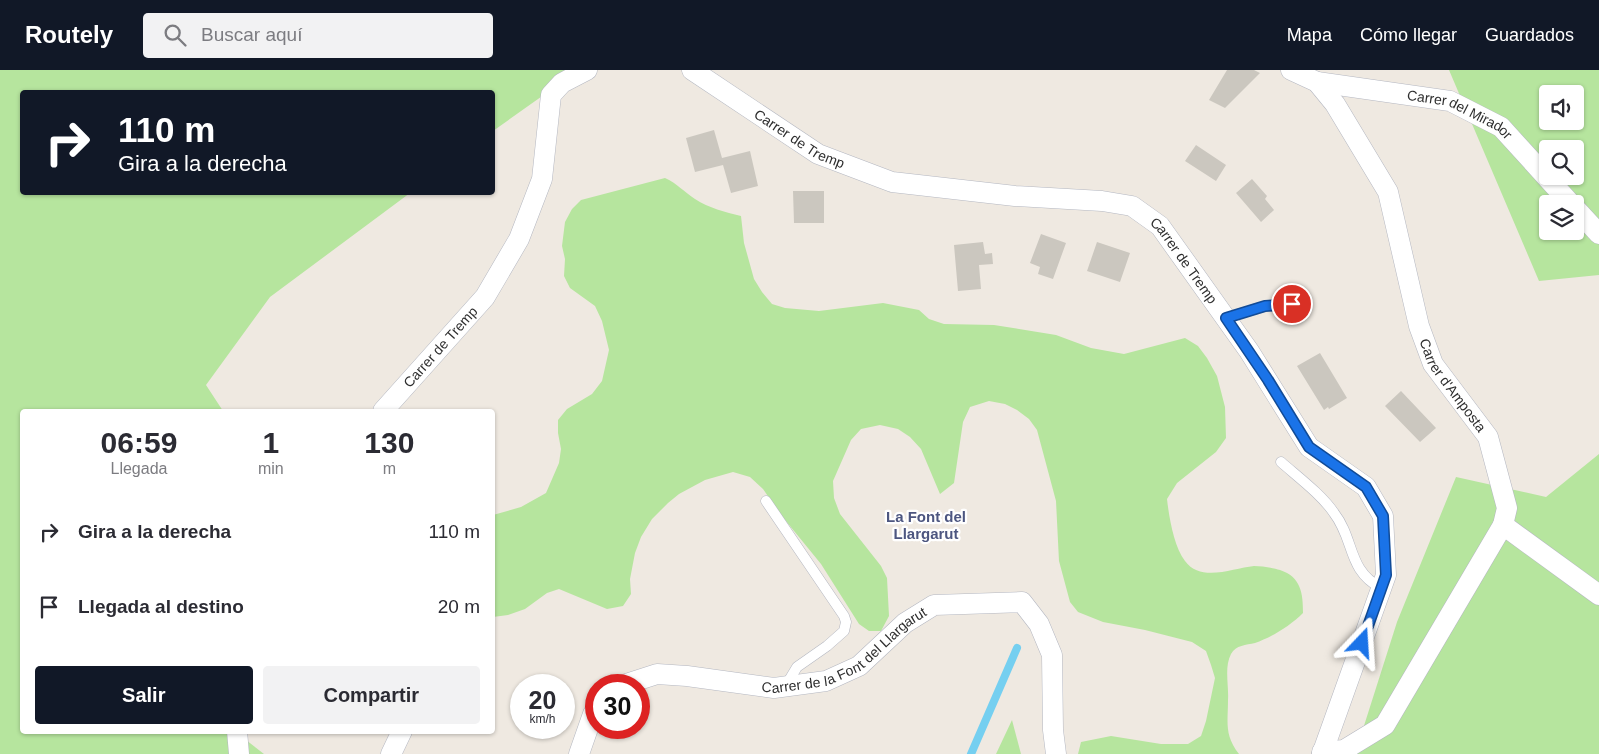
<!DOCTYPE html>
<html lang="es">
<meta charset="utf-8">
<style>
:root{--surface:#fff;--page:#f2f2f3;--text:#2b2b33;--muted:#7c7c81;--accent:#111827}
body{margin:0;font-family:Helvetica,sans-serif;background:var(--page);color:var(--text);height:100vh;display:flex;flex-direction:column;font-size:19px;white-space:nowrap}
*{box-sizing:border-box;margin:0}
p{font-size:16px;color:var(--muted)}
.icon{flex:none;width:28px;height:28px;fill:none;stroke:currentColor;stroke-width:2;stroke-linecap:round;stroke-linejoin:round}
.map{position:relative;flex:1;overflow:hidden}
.details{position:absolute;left:20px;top:339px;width:475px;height:325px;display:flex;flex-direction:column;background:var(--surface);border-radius:5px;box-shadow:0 1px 4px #0004}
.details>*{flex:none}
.guide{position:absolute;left:20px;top:20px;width:475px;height:105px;border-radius:5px;box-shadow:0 1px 4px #0004;background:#111827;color:#fff;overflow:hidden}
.tools{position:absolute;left:1539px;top:15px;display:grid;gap:10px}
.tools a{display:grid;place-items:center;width:45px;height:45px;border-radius:5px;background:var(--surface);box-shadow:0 1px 4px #0004;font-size:25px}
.speed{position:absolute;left:510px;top:604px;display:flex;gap:10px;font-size:25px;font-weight:700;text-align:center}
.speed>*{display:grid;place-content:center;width:65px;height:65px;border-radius:50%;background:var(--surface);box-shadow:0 1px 4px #0004;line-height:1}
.speed small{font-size:12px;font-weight:400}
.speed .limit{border:8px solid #d22;background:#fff;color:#111}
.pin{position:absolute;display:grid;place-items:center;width:42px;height:42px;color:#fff;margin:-21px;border:2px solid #fff;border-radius:50%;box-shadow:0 1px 5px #0007}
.me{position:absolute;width:55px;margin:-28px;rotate:20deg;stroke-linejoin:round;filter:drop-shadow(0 0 4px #0008)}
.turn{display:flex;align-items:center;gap:18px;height:105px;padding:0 15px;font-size:22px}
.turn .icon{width:65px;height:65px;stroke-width:2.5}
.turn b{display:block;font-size:35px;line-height:42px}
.eta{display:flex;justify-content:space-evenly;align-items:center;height:85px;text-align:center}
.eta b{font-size:30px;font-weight:700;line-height:35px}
.cta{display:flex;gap:10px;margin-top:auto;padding:10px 15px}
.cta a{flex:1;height:58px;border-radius:5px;background:var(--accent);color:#fff;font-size:20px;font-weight:700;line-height:58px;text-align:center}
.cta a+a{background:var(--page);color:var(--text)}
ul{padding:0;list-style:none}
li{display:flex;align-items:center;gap:15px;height:75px;padding:0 15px}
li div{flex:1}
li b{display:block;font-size:19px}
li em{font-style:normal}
header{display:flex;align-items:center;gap:30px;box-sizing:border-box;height:70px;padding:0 25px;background:var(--accent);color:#fff}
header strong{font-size:24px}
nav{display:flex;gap:28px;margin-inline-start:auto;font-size:18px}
.search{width:350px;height:45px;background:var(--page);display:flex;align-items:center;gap:12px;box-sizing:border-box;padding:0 18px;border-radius:5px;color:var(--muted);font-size:19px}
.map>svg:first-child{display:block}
.green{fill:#b6e59e;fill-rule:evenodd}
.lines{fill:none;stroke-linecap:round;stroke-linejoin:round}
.stream{stroke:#75cff0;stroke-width:8}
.building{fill:#cbc7bf}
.service-casing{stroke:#b4b7c1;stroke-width:11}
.minor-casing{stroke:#b4b7c1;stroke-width:21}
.service{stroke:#fff;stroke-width:10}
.minor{stroke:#fff;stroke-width:20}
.route-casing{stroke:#114b97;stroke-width:12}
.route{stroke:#1a73e8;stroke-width:9}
.labels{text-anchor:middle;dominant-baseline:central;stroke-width:4.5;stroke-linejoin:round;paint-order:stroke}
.street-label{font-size:14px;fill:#2e2e2e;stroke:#fff}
.neighbourhood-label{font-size:15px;font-weight:bold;fill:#4d5680;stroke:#fff}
</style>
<header>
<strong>Routely</strong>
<div class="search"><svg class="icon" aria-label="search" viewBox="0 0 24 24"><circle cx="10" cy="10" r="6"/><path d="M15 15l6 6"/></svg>Buscar aquí</div>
<nav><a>Mapa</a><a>Cómo llegar</a><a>Guardados</a></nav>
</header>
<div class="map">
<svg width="1599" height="684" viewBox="0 0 1599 684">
<rect width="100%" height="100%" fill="#efe9e1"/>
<path class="green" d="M0,0h579l-86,61 -1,-39h-470v100l388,1 -140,104 -64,88 17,26h-201v320h215v2l27,21h-264z
M1449,0h150v205l-60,6zM1548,24h27v27h-27zM1548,79h27v27h-27zM1548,134h27v27h-27z
M665,108c13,6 19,14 30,21 14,9 30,13 46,17l3,27 10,36 8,13 10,12 13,4 34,3 64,-8 36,7 10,9 15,5 50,1 62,10 35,13 33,6 61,-16 13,8 9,12 10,18 8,31 1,31 -10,14 -39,31 -10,16c2,18 7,48 18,62 16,22 48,7 69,5 8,0 19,2 26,4 21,7 23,23 23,43 -13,13 -31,24 -48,30 -9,2 -19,2 -24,11 -7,13 -2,32 -3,46 0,22 -4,35 11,54h-161l3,-12 30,-6 50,8h27l13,-8 5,-15 9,-43 -4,-13 -5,-14 -14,-9 -47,-12 -42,-8 -25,-10 -8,-10 -11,-41 -3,-60 -19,-71 -8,-11 -12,-9 -12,-6 -16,-3 -19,6 -7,15 -9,61 -14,11 -19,-45 -11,-12 -12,-8 -18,-4 -19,4 -10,11 -18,41 1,17 6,16 41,52 6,12 2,38 -8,15h-12l-10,-7 -38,-60 -40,-49 -18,-26 -13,-12 -17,-5 -28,8 -26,14 -11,9 -16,16 -11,18 -6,16 -5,26 1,15 -8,12 -16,3 -48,-20 -12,4 -22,16 -17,6 -15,2v-102l28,-8 25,-14 13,-30 2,-14 -3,-16v-13l9,-11 25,-15 10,-13 7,-31 -7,-29 -7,-15 -25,-18 -6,-12 1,-17 -3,-13 3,-24 7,-13 9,-9z
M1599,384v300h-244l42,-132 59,-145 90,20z
M1012,650l9,34h-25z"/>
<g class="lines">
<path class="stream" d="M971,684l46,-106"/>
</g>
<path class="building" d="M1227,0h27l6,3 -35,35 -16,-8z
M714,60l8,28 28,-7 8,35 -27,7 -8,-28 -28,7 -9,-34z
M1196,75l30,20 -10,16 -31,-20z
M1252,109l15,17 -2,3 9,11 -13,12 -25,-29z
M793,121h31v32h-30z
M1041,164l25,9 -13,36 -15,-5 2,-7 -10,-4z
M983,172l2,12 7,-1 1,11 -14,1 2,24 -23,2 -4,-46z
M1097,172l33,11 -10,29 -33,-11z
M1320,283l27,45 -18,11 -1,-2 -4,3 -27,-44z
M1401,321l35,37 -16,14 -35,-36z"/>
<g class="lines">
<defs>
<path id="service" d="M1226,248l39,-12 27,-2
M1281,392c17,15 41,33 53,51 21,27 13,57 47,75
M766,431l78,115 2,6 -2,9 -17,15 -30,21 -12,20"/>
<g id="minor">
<path id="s1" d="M692,0l126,84 74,28 123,14 87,5 30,5 28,20 89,125 60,96 57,40 17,29 3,59 -64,179"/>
<path id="s2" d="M1291,0l26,12 18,22 53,88 31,134 14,38 55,73 19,71 -4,17 -118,200 -41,25 -22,2"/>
<path id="s3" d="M1317,12l133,19 51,26 70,77"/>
<path d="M1575,138l24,26"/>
<path id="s4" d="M383,341l102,-114 34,-58 23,-60 9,-84 11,-12 25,-13"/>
<path d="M1503,455l96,70"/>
<path id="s5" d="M623,615l34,-11 30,2 87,12 52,-7 33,-15 46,-43 29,-18 88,-3 17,22 13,31 1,75 3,24"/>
<path d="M237,661l2,23"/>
<path d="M391,684l11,-23"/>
<path d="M579,684l14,-40 3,-4"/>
</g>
</defs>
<use href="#service" class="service-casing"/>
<use href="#minor" class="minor-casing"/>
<use href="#service" class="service"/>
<use href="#minor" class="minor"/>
</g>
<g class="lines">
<defs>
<path id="route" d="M1292,234l-27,2 -39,12 42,62 41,67 57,40 17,29 3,59 -24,68"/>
</defs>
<use href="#route" class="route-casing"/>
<use href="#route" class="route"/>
</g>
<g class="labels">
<g class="street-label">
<text stroke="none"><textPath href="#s3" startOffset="148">Carrer del Mirador</textPath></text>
<text stroke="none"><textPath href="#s1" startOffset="128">Carrer de Tremp</textPath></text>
<text stroke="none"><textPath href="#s1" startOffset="548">Carrer de Tremp</textPath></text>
<text stroke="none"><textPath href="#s4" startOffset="86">Carrer de Tremp</textPath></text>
<text stroke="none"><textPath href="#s2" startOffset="366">Carrer d'Amposta</textPath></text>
<text stroke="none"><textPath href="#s5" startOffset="235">Carrer de la Font del Llargarut</textPath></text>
</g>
<g class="neighbourhood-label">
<text x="926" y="446">La Font del<tspan x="926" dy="17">Llargarut</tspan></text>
</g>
</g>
</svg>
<div class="tools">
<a><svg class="icon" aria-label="sound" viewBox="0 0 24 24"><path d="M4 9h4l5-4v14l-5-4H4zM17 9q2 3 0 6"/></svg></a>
<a><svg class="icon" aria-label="search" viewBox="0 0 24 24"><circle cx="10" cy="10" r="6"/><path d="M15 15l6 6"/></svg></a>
<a><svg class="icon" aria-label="layers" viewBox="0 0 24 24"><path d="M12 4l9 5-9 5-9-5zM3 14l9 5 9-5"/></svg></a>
</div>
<div class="speed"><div>20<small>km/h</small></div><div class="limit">30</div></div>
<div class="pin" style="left:1292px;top:234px;background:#d93025"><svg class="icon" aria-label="arrive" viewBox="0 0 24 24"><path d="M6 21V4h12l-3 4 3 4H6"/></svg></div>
<svg class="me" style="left:1362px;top:573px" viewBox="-20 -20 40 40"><path d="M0-17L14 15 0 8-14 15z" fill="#1a73e8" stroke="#fff" stroke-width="4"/></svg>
<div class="guide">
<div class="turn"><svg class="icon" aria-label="right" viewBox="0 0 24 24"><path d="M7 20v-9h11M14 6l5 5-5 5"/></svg><div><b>110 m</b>Gira a la derecha</div></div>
</div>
<section class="details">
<div class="eta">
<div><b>06:59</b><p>Llegada</p></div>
<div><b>1</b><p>min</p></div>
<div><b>130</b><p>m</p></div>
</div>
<ul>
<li><svg class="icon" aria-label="right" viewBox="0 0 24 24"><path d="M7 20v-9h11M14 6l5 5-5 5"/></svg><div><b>Gira a la derecha</b></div><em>110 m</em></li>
<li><svg class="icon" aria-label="arrive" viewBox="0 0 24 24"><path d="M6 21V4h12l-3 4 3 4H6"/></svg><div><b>Llegada al destino</b></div><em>20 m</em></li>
</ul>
<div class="cta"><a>Salir</a><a>Compartir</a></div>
</section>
</div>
